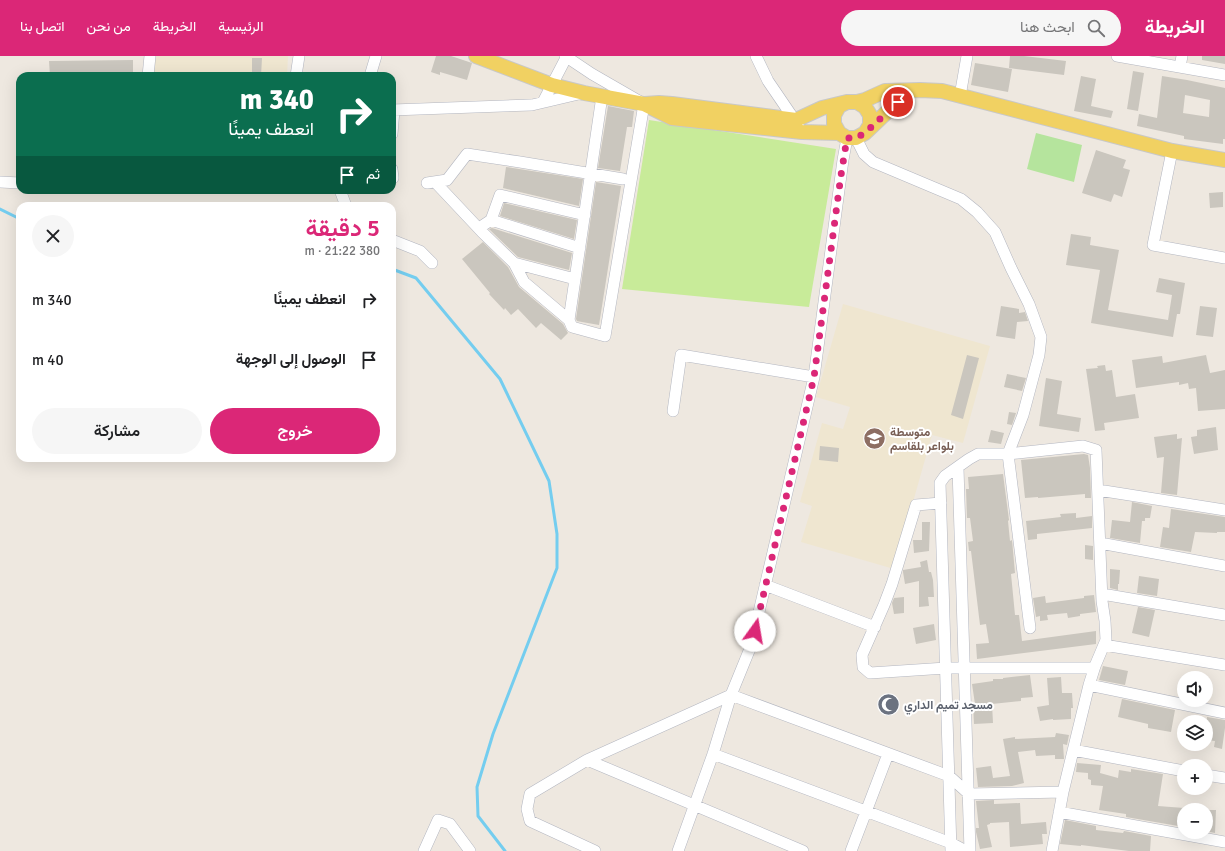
<!DOCTYPE html>
<html lang="ar">
<meta charset="utf-8">
<style>
:root{--surface:#fff;--page:#f6f6f6;--text:#202124;--muted:#757577;--accent:#db2777}
body{margin:0;font-family:Signika,Vazirmatn,sans-serif;background:var(--page);color:var(--text);direction:rtl;height:100vh;display:flex;flex-direction:column;font-size:15px;white-space:nowrap}
*{box-sizing:border-box;margin:0}
p{font-size:13px;color:var(--muted)}
.icon{flex:none;width:22px;height:22px;fill:none;stroke:currentColor;stroke-width:2;stroke-linecap:round;stroke-linejoin:round}
.map{position:relative;flex:1;overflow:hidden;direction:ltr}
.panel{position:absolute;left:16px;top:146px;width:380px;height:260px;display:flex;flex-direction:column;background:var(--surface);border-radius:12px;box-shadow:0 4px 16px #0002;direction:rtl}
.panel>*{flex:none}
.banner{position:absolute;left:16px;top:16px;width:380px;height:122px;border-radius:12px;box-shadow:0 4px 16px #0002;direction:rtl;background:#0b6e4f;color:#fff;overflow:hidden}
.buttons{position:absolute;left:1177px;top:615px;display:grid;gap:8px}
.buttons a{display:grid;place-items:center;width:36px;height:36px;border-radius:50%;background:var(--surface);box-shadow:0 4px 16px #0002;font-size:20px}
.pin{position:absolute;display:grid;place-items:center;width:34px;height:34px;color:#fff;margin:-17px;border:2px solid #fff;border-radius:50%;box-shadow:0 1px 4px #0007}
.me{position:absolute;width:44px;margin:-22px;rotate:13deg;stroke-linejoin:round;filter:drop-shadow(0 0 3px #0008)}
.turn{display:flex;align-items:center;gap:14px;height:84px;padding:0 16px;font-size:18px}
.turn .icon{width:52px;height:52px;stroke-width:2.5}
.turn b{display:block;font-size:28px;line-height:34px}
.then{display:flex;align-items:center;height:38px;padding:0 16px;background:#0003;gap:8px;font-size:15px}
.round{display:grid;place-items:center;flex:none;width:42px;height:42px;border-radius:21px;background:var(--page)}
.overview{display:flex;align-items:center;justify-content:space-between;height:68px;padding:0 16px}
h1{font-size:24px;font-weight:600;line-height:30px;color:var(--accent)}
.cta{display:flex;gap:8px;margin-top:auto;padding:8px 16px}
.cta a{flex:1;height:46px;border-radius:24px;background:var(--accent);color:#fff;font-size:16px;font-weight:600;line-height:46px;text-align:center}
.cta a+a{background:var(--page);color:var(--text)}
ul{padding:0;list-style:none}
li{display:flex;align-items:center;gap:12px;height:60px;padding:0 16px}
li div{flex:1}
li b{display:block;font-size:15px}
li em{font-style:normal}
header{display:flex;align-items:center;gap:24px;box-sizing:border-box;height:56px;padding:0 20px;background:var(--accent);color:#fff}
header strong{font-size:19px}
nav{display:flex;gap:22px;margin-inline-start:auto;font-size:14px}
.search{width:280px;height:36px;background:var(--page);display:flex;align-items:center;gap:10px;box-sizing:border-box;padding:0 14px;border-radius:22px;color:var(--muted);font-size:15px}
.map>svg:first-child{display:block}
.education{fill:#efe6d0}
.green{fill:#b5e49d}
.pitch{fill:#c8eb99}
.lines{fill:none;stroke-linecap:round;stroke-linejoin:round}
.stream{stroke:#74cdef;stroke-width:3}
.building{fill:#cac6be;fill-rule:evenodd}
.minor-casing{stroke:#b3b6c0;stroke-width:12}
.major-casing{stroke:#c8c8c8;stroke-width:16}
.minor{stroke:#fff;stroke-width:11}
.major{stroke:#f1d162;stroke-width:14}
.route{stroke:#db2777;stroke-width:7;stroke-dasharray:0 12.6}
.labels{text-anchor:middle;dominant-baseline:central;stroke-width:4;stroke-linejoin:round;paint-order:stroke}
.education-label{font-size:12px;font-weight:bold;fill:#785e54;stroke:#fff;text-anchor:start}
.worship-label{font-size:12px;font-weight:bold;fill:#5b616d;stroke:#fff;text-anchor:start}
</style>
<header>
<strong>الخريطة</strong>
<div class="search"><svg class="icon" aria-label="search" viewBox="0 0 24 24"><circle cx="10" cy="10" r="6"/><path d="M15 15l6 6"/></svg>ابحث هنا</div>
<nav><a>الرئيسية</a><a>الخريطة</a><a>من نحن</a><a>اتصل بنا</a></nav>
</header>
<div class="map">
<svg width="1225" height="795" viewBox="0 0 1225 795">
<rect width="100%" height="100%" fill="#eee8e0"/>
<path class="education" d="M155,0h133l-1,20h-133z
M843,248l147,42 -27,97 -31,-8 -38,134 -93,-27 11,-36 -12,-4 22,-79 21,6 7,-22 -34,-10z"/>
<path class="green" d="M1036,77l46,12 -8,37 -47,-13z"/>
<path class="pitch" d="M649,64l187,29 -27,158 -187,-18z"/>
<g class="lines">
<path class="stream" d="M0,153l20,10
M392,213l24,9 84,101 49,102 8,53v34l-64,166 -16,53 1,29 27,35"/>
</g>
<path class="building" d="M436,0h15l21,7 -5,17 -27,-8v3l-9,-3z
M1010,0h14l42,5 -2,14 -55,-7z
M1202,0h23v8l-23,-4z
M252,2h10l-1,18h-9z
M133,4v16h-83l-1,-15z
M975,7l37,6 -4,23 -37,-7z
M1133,15l11,2 -6,38 -11,-2z
M1081,20l15,3 -5,27 22,5 -2,7 -37,-7z
M1162,20l25,4 38,8v51h-2v5l-39,-5v-3l-47,-10 2,-12 18,4zM1185,39l25,5 -1,17 -26,-4z
M608,50l26,5 -2,16h-5l-7,44 -22,-3z
M1096,94l30,10 -3,8 7,2 -8,27 -8,-3 -3,8 -29,-9z
M506,111l77,12 -4,27 -76,-18z
M596,126l25,4 -22,139 -17,-3 -5,-1 -1,-2z
M1223,136v15l-13,1 -1,-15z
M504,147l73,17 -3,19 -74,-23z
M492,172l80,25 -3,17 -51,-13 -29,-28z
M1071,178l20,3 -1,8 29,5 -11,60 60,10 4,-25 -16,-3 3,-14 26,5 -5,31h-3l-4,23 -82,-14 9,-53 -34,-5z
M483,186l25,25 11,20 44,37 5,9 -7,7 -20,-17 -5,5 -18,-19 -7,6 -6,-7 -1,2 -15,-16 1,-1 -28,-34z
M1001,250l18,3v4l6,-1 3,9 -11,1 -2,17 -19,-3z
M1200,250l17,2 -4,29 -17,-2z
M967,299l12,3 -16,61 -12,-4z
M1206,299l4,18 15,-3v39l-27,2 -2,-23 -7,1 -1,-6 -9,2v-3l-43,6 -4,-28 30,-4 1,7z
M1105,309l1,6 6,-1 4,27 19,-3 4,24 -35,5 1,7 -10,1 -9,-62 12,-1 -1,-2z
M1007,318l19,4 -4,13 -18,-4z
M1046,322l16,3 -5,33 24,4 -2,14 -40,-6z
M1009,356l7,1 -4,12 -5,-1z
M1216,371l2,23 -24,4 -3,-17 6,-1v-6z
M991,374l13,3 -3,11 -13,-2z
M1177,378v5l5,-1 -5,57 -16,-2 3,-36 -7,1 -3,-21z
M820,390l19,2 -1,14 -19,-2z
M1084,398l4,1 2,13 1,30h-6v-4l-47,4v-1l-13,1 -4,-38z
M1003,418l6,46 -1,1 2,20 2,-1 3,33 -4,1 4,41h4l3,26 74,-10v13l-119,15 -1,-15 13,-1 -3,-19 -6,1 -9,-74h-2l-1,-9 5,-1 -3,-23h-3l-1,-29h3l-1,-12z
M1132,446l20,4 -2,12h-5v3h-3l-2,22 -30,-5 2,-18 18,2z
M1171,453l54,8v15h-8v1l-22,-1 -4,20 -31,-5 3,-20 6,1z
M1076,457v5l16,-2v12l-55,6v5l-9,1 -2,-19 35,-4 -1,-3z
M922,466h8l-1,29 -15,2 -1,-13h9z
M1085,489l8,1v14l-8,-1z
M927,504l2,12h2l2,8 1,17h-6l1,9 -10,1v-26l-14,3 -2,-12v-2l18,-3 -1,-5z
M1110,513l10,1 -1,14h-1v6l-8,-2z
M1139,520l20,3 -2,17 -20,-3z
M1094,539l2,17 -16,2v2l-12,2 -1,-5 -20,2 1,5 -8,1v-5l-4,1 -3,-19 12,-2 1,7 38,-5v-2z
M904,541v16l-10,1 -2,-11 2,-5z
M1138,551l17,3 -6,27 -17,-4z
M934,568l2,16 -20,4 -3,-16z
M1103,610l25,5 -3,14 -26,-5z
M1030,619l3,22 -12,1v3l-29,3 1,19 -19,1 -1,-20h2l-3,-20 21,-3v-2h10v-1z
M1061,621l1,16h10l1,15h-2v11l-18,1v-1l-13,2 -3,-14 12,-2 -2,-27z
M1122,643l53,11 -4,22 -23,-4v-4l-30,-7z
M1207,661l18,3v8l-3,21 -8,-2 1,-6 -9,-1z
M1056,677l13,2 -2,10 -4,-1 1,15h-9v-4l-19,1 -1,-6 -17,2 6,31 -12,3 -34,1 -2,-19 15,-2 2,12 17,-2 -7,-37 12,-2v2l40,-2z
M1077,707l24,2 -1,8 18,5 1,-8 12,2v-3l32,5 -5,32 26,2v19l-58,-10v-3l-27,-4 4,-24 -12,-1v-5l-3,-1v-6l-12,-1z
M994,744v4l26,-1 1,21 25,-2 1,12h-5l1,10 -33,3 -1,-25 -19,1v1l-3,1 5,22 -12,2 -4,-17v-4h3l-3,-27z
M1206,754h10l-1,23 -9,-2z
M1065,764l31,6v4l27,3 1,-2 27,5 -1,15h-21l-48,-6v1l-21,-2z"/>
<g class="lines">
<defs>
<path id="minor" d="M756,0l12,25 30,44
M1117,0l108,19
M1180,11l2,-11
M148,20l2,-20
M296,20l3,-20
M370,20l6,-20
M960,40l7,-40
M543,46l24,-46
M392,54l140,-5 51,-12
M392,78l2,-24
M856,82l8,16 9,8 88,37 16,13 18,20 16,36 18,36 12,33 -2,18 -16,60 -15,39 22,174
M1172,95l-19,94 72,13
M392,113l1,9
M0,126l20,1
M435,126l47,50 32,31 10,19 45,38 3,7 33,9 39,-232 -52,-30 -27,-18
M427,127l20,-3 20,-26 53,8 103,17
M340,134l6,16
M491,164l89,28
M479,172l12,-8 9,-25 85,20
M392,184l28,11 12,12
M514,207l61,16
M569,264l33,-224
M673,355l8,-56 133,22
M958,412l12,383
M1098,434l127,20
M941,447l-25,2 -24,79 -8,21 -22,50 1,12 7,6 76,-5h148
M1100,487l125,23
M765,529l110,42
M1102,538l123,21
M1104,589l121,20
M1089,629l136,28
M1073,694l111,21
M713,698l238,89 15,8
M587,704l216,91
M1206,719l19,3
M1059,756l166,30
M424,795l14,-31 12,4 20,27
M595,795l-65,-30 -3,-12 3,-15 57,-34 144,-65 218,81 20,18 94,-2
M678,795l35,-97 18,-59 20,-49 63,-269 29,-217 4,-22
M851,795l37,-97
M951,795l-11,-368 5,-7 24,-17 9,-5h30l75,-8 13,4 6,151 3,20 1,19 -11,26 -6,19 -26,107 -11,59"/>
<path id="major" d="M476,0l76,29 32,8 60,11 28,14 130,14 37,1
M857,46l8,-2 20,-9 35,-1 22,1 230,60 53,9
M645,48l14,-1 13,1 124,16 26,-12 25,-6h10l8,5 5,8v10l-5,8 -9,5h-9l-8,-5 -5,-9v-9l5,-9 8,-4
M866,76l43,-41"/>
</defs>
<use href="#minor" class="minor-casing"/>
<use href="#major" class="major-casing"/>
<use href="#minor" class="minor"/>
<use href="#major" class="major"/>
</g>
<g class="lines">
<path class="route" d="M755,575l59,-254 27,-202 6,-37h9l9,-5 33,-31"/>
</g>
<defs>
<symbol id="school-disc" viewBox="-11 -11 22 22"><circle r="9.5" fill="#8d6e63" stroke="#fff"/><path d="M0-5L7-2L0 1L-7-2ZM-4 1L0 2.5L4 1V4Q0 6-4 4Z" fill="#fff"/></symbol>
<symbol id="mosque-disc" viewBox="-11 -11 22 22"><circle r="9.5" fill="#6b7280" stroke="#fff"/><path d="M3.5-4.9A6 6 0 1 0 3.5 4.9A5 5 0 1 1 3.5-4.9Z" fill="#fff"/></symbol>
</defs>
<g fill-rule="evenodd">
<use href="#school-disc" x="862" y="370" width="25" height="25"/>
<use href="#mosque-disc" x="876" y="636" width="25" height="25"/>
</g>
<g class="labels">
<g class="education-label">
<text x="890" y="376">متوسطة<tspan x="890" dy="14">بلواعر بلقاسم</tspan></text>
</g>
<g class="worship-label">
<text x="904" y="649">مسجد تميم الداري</text>
</g>
</g>
</svg>
<div class="buttons">
<a><svg class="icon" aria-label="sound" viewBox="0 0 24 24"><path d="M4 9h4l5-4v14l-5-4H4zM17 9q2 3 0 6"/></svg></a>
<a><svg class="icon" aria-label="layers" viewBox="0 0 24 24"><path d="M12 4l9 5-9 5-9-5zM3 14l9 5 9-5"/></svg></a>
<a>+</a>
<a>−</a>
</div>
<div class="pin" style="left:898px;top:46px;background:#d93025"><svg class="icon" aria-label="arrive" viewBox="0 0 24 24"><path d="M6 21V4h12l-3 4 3 4H6"/></svg></div>
<svg class="me" style="left:755px;top:575px" viewBox="-20 -20 40 40"><circle r="19" fill="#fff"/><path d="M0-13L10 11 0 6-10 11z" fill="#db2777"/></svg>
<div class="banner">
<div class="turn"><svg class="icon" aria-label="right" viewBox="0 0 24 24"><path d="M7 20v-9h11M14 6l5 5-5 5"/></svg><div><b>340 m</b>انعطف يمينًا</div></div>
<div class="then">ثم<svg class="icon" aria-label="arrive" viewBox="0 0 24 24"><path d="M6 21V4h12l-3 4 3 4H6"/></svg></div>
</div>
<section class="panel">
<div class="overview"><div><h1>5 دقيقة</h1><p>380 m · 21:22</p></div><a class="round"><svg class="icon" aria-label="close" viewBox="0 0 24 24"><path d="M6 6l12 12M18 6L6 18"/></svg></a></div>
<ul>
<li><svg class="icon" aria-label="right" viewBox="0 0 24 24"><path d="M7 20v-9h11M14 6l5 5-5 5"/></svg><div><b>انعطف يمينًا</b></div><em>340 m</em></li>
<li><svg class="icon" aria-label="arrive" viewBox="0 0 24 24"><path d="M6 21V4h12l-3 4 3 4H6"/></svg><div><b>الوصول إلى الوجهة</b></div><em>40 m</em></li>
</ul>
<div class="cta"><a>خروج</a><a>مشاركة</a></div>
</section>
</div>
